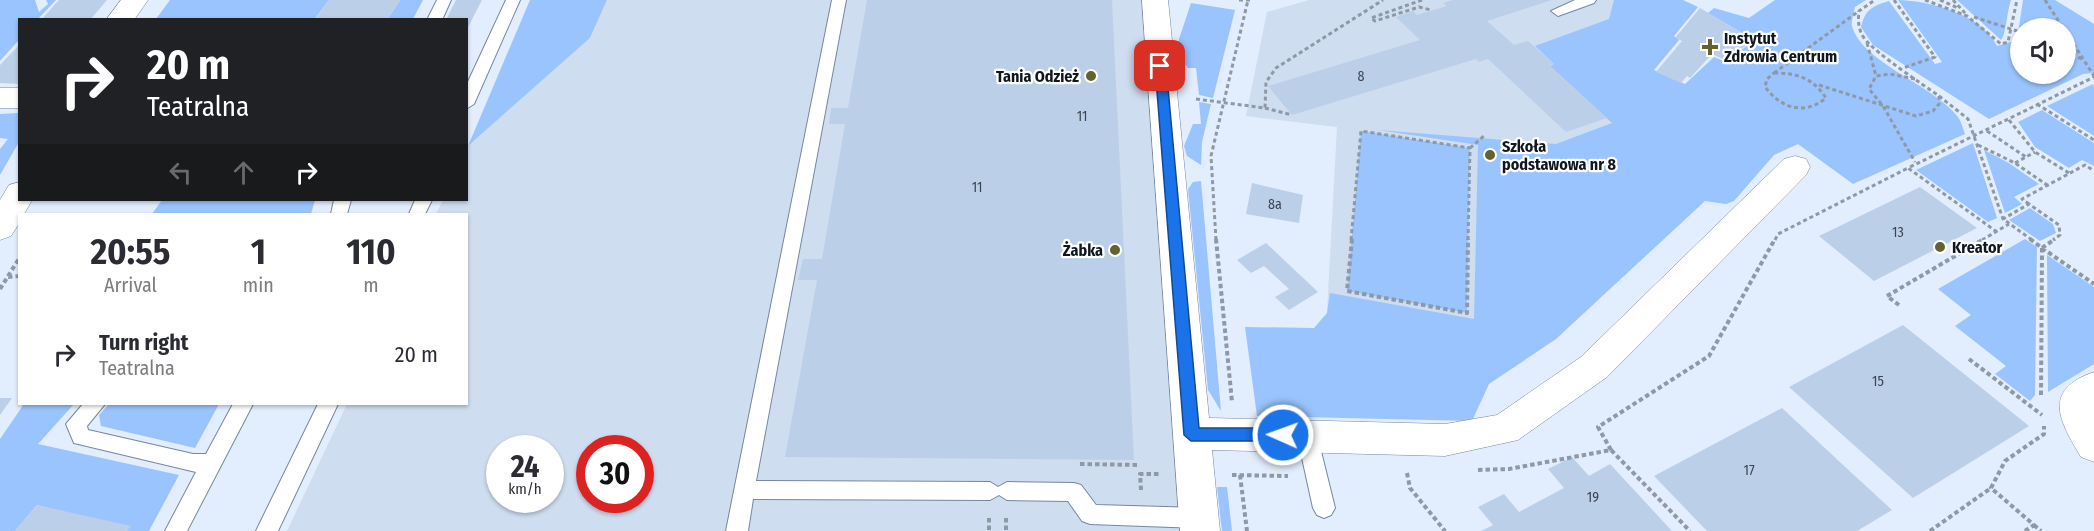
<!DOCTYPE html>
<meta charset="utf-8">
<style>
:root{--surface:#fff;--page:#f7f7f7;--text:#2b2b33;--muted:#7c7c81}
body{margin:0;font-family:"Fira Sans Condensed",sans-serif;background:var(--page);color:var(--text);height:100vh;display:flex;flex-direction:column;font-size:22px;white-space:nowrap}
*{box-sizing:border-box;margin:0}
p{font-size:20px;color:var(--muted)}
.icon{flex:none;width:33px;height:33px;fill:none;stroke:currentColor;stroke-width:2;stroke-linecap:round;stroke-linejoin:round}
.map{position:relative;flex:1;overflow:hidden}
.panel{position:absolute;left:18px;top:213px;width:450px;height:192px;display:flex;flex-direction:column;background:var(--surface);border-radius:0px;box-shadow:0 2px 4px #0004}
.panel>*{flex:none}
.banner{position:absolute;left:18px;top:18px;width:450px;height:183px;border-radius:0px;box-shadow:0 2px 4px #0004;background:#202124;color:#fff;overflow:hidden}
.buttons{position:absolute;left:2010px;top:18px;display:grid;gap:12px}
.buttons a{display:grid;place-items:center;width:66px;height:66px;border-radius:50%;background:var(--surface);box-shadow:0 2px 4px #0004;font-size:30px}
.speed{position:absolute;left:486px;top:435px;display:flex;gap:12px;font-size:30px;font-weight:700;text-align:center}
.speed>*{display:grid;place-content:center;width:78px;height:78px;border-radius:50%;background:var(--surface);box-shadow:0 2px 4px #0004;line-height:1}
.speed small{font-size:15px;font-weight:400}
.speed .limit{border:9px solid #d22;background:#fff;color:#111}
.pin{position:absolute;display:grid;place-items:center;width:51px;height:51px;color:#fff;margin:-26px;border-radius:12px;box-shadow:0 3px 9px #0006}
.me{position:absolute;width:66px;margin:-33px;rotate:272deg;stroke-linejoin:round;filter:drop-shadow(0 0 4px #0008)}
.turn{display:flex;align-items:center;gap:21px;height:126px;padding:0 30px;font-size:27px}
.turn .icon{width:78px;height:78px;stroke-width:2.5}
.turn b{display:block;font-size:42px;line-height:51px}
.lanes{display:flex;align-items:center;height:57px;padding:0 30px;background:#0003;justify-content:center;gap:30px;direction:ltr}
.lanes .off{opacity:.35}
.eta{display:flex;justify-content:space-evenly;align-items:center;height:102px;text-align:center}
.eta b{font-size:36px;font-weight:700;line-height:42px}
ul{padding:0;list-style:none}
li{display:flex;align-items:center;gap:18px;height:78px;padding:0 30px}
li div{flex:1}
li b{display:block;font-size:22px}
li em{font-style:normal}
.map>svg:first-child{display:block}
.built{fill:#cfddf0;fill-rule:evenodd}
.green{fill:#9ac4fe;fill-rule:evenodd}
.building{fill:#bccfe8}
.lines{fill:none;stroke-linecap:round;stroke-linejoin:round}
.service-casing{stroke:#76879f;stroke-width:2}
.minor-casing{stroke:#76879f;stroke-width:1}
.tertiary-casing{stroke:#76879f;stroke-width:1}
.path-far1{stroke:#8f98a5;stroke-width:3;stroke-dasharray:4 3;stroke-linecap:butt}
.path{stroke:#8f98a5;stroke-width:4;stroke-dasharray:4.5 3;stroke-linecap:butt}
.service{fill:#fff;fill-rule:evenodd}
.minor{fill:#fff;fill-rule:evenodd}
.tertiary{fill:#fff;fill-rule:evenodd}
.route{fill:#1a73e8;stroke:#114b97;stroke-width:1.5}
.poi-dot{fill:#64622f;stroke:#fff;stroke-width:2}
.labels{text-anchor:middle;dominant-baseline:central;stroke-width:4.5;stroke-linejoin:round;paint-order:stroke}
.number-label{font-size:14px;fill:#3b4551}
.poi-label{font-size:16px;font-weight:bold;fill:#10171f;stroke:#fff;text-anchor:start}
</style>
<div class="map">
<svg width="2094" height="531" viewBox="0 0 2094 531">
<rect width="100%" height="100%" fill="#e2edfd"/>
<path class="built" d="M607,0h534l42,531h-896l60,-127h119v-190h-30l7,-14h23l2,-54 122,-108zM500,448h50v52h-50zM590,448h50v52h-50z
M1309,0h352l-28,58 80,45 -210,242 -176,-32 10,-186 -91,-11 21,-104z"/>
<path class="green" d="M0,0h35l4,12 9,-8 -2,-4h10l-18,19 -18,1 -1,20 -19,21z
M170,0h159l-14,19h-159z
M400,0h23l-10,19 -26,1z
M530,0h77l-17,38 -122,108z
M1614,0h69l15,7 -24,29 5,4 -25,30 31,14 29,-27 12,5 28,-22 -46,-27 6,-5 35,10 26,-18h91l-11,7c-1,6 -4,13 -3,19 10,37 82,59 106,91 3,4 5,12 7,17l-112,50 -55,-40 -24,11 -40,46 -8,3 -21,-3 -149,138 -67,45 -17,37 -215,-5 -12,-89 69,1 13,-15 3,-20 144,26 4,-174 -100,-15 178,14 56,-21 -62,-57 4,-2 -19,-18 74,-27z
M1898,0c32,1 84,14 99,46l20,-6 6,-40h32l39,24v49l-11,1 -94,45 -116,-74 -12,-18c4,-17 11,-21 28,-26l46,63 7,-2zM2066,28v46h-46v-46z
M1957,0h54c-4,11 -5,35 -10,40z
M1191,3l44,7 -22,88 -14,-3 -3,-27h-8l-13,-17z
M2093,84l1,3v49l-47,-30z
M1199,102l12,2 -9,38 -1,23 -14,-9 -3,-10 9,-22h8z
M2042,110l52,33v23l-12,-6 -13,8 -34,-21 -17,-25z
M18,113l1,29 -19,33v-26l8,-10 -8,-1v-24z
M1361,131l109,17 -3,165 -120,-22z
M1973,143l24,75 -9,4 -72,-52z
M1984,150l25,13 30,21 -25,13 8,7 -17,9z
M1201,181l20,230 -13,-21 -20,-201 5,-7z
M162,200h153l-4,14h-159z
M2030,208l23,16 3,9 -16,8 -31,-21z
M2025,239l12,8 -2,148 -5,6 -35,-27 11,-8 -51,-40 16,-11 -33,-26z
M2047,255l47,32v77l-46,28z
M24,404h50l-36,40 141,31 -30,56h-22l-90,-26 -22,26h-15v-92z
M109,404h110l-24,44 -94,-22 -2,-11z
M1217,487h10l5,44h-10z"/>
<path class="building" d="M59,0h48l-17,20h-49z
M329,0h71l-13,20h-72z
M456,0h26l-16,31v-11h-20z
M867,0h245l22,460 -349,-3 32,-177h-19l5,-21h19l23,-135h-16l2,-16h17z
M1453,0h99l-65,21 27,24 14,-4 26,23 -5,1 58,53 -41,14 -78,-73 -9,3 -3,-3 -184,56 -24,-29 152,-46 -24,-23 17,-6 4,4 30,-9 -4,-3z
M1700,8l54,32 -29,20 -13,-6 -22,24 -3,-2 -6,7 -25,-11 26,-31 -7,-3z
M20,44v40l-20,-1v-18z
M1252,183l51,12 -4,28 -53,-9z
M1920,187l57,41 -103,53 -55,-45z
M1266,243l52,49 -29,18 -14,-13 14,-8 -25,-23 -13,7 -14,-13z
M1903,325l126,101 -116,72 -124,-111z
M0,398h12l-12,17z
M1782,408l60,56 50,46 -35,21h-150l-53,-55z
M1572,457l17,19 21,-12 62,67h-191l12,-6 -15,-18 26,-13 15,18 45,-24 -16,-19z
M37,505l94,21 -4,5h-112z"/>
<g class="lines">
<defs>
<path id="service" d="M437,0h14l-9,20h-15z
M506,0h14l-46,104 -8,5v-23z
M832,0h14l-90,481 234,1 8,5 9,-5 67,1 7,2 15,20 103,3 8,3 3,7 -3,7 -8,3 -109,-4 -8,-3 -14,-20 -61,-1 -8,-5 -9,5 -237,-1 -5,32h-22z
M1575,0h21l-2,3 -36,13 -7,-5z
M334,200h17l-4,14h-16z
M415,200h17l-7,14h-16z
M83,404h22l-18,22 1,4 105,24h13l27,-50h20l-66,127h-22l31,-59 -122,-29 -8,-19z
M318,404h20l-60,127h-22z
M1307,426l7,3 3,6 18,73 -4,7 -7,3 -7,-3 -4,-7 -16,-73 3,-6z"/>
<path id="minor" d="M1142,0h26l41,418 236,6 52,-9 84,-58 203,-198 11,-3 11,3 4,8 -4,8 -199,202 -89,63 -73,16 -233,-6 8,81h-40z
M0,88h20v20h-20z
M2094,372v90l-13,-5c-21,-35 -40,-67 13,-85z"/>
<path id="tertiary" d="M121,0h27l-14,20h-28z
M20,182v18h12l-8,14h-4v8l-9,14 -11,4v-40l9,-15z"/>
</defs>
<use href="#service" class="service-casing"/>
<use href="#minor" class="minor-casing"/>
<use href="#tertiary" class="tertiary-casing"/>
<path class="path-far1" d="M1239,0h13
M1422,0l-51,18 4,3 44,-14 12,3
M1894,0l41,57 -32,11
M1925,0l42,16 34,28 7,-2 9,-42
M1940,0l18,8
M1953,0l12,13
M2045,0l18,28
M1974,17l46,15
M2066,32l28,44
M1867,43l9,33
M2066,50l17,10
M1774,73c23,0 39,5 52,25 -22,18 -45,10 -61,-11l2,-8z
M1774,73l85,-62
M1915,79l-25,-5 -14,2 -7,13 14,17 32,56
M1819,85l97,31 17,-5 6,-7v-8c-17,-12 -64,-43 -75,-58 -6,-9 -6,-17 -5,-27l16,-11
M1939,96l29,23 35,100
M1196,99l69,9 1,-26 10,-14 107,-68
M2037,104l57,36
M1265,108l27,7
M2009,120l26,32 34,21
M1987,131l39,26
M1978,145l37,18 32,22
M1470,148l15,-13
M2015,163l20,-11
M2029,204l-7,-5 63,-34 9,6
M1997,232l-89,-64 186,-91
M1216,240l-5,-84 37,-156
M1351,240l10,-109 109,17
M1468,240l2,-92
M1775,240l3,-6 130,-66
M1982,240l27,-16
M2032,240l-29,-21 26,-15 30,21 1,10 -7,5"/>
<path class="path" d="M1216,239l16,163
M1352,239l-5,52 120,22 1,-74
M2030,239l12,9
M2042,248l52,36
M2042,248l13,-9
M8,277l12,-1
M0,289l20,-32
M1899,305l-12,-9 97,-57
M1969,359l73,56
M2041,395l1,-147
M1611,450l-13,-23 111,-71 66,-117
M1080,464l60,1
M1478,470l31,-1 102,-19 79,81
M1407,473l3,15 35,43
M1232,475l56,1
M1240,475l7,56
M1141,490l-1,-16h19
M989,518v13
M1006,518v13
M2034,525l7,6
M1930,531l61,-43
M2025,531l9,-6 -43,-37 14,-27 39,-27v-8"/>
<use href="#service" class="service"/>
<use href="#minor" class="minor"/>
<use href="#tertiary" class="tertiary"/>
</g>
<path class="route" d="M1160,62l6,4 33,362h84l8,7 -8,6h-92l-7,-6 -29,-369z"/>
<g class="poi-dot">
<path d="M1707 38h6v6h6v6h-6v6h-6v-6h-6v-6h6z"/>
<circle cx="1091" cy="76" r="6"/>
<circle cx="1490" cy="155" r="6"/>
<circle cx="1940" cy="247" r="6"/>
<circle cx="1115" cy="250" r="6"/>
</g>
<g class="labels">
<g class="number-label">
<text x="1361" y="76">8</text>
<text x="1082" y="116">11</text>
<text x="977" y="187">11</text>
<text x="1275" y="204">8a</text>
<text x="1898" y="232">13</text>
<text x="1878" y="381">15</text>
<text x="1749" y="470">17</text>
<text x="1593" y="497">19</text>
</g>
<g class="poi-label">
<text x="1724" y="38">Instytut<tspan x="1724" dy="18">Zdrowia Centrum</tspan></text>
<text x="1079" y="76" text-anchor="end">Tania Odzież</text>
<text x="1502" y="146">Szkoła<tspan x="1502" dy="18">podstawowa nr 8</tspan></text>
<text x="1952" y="247">Kreator</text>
<text x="1103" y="250" text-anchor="end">Żabka</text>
</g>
</g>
</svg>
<div class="buttons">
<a><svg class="icon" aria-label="sound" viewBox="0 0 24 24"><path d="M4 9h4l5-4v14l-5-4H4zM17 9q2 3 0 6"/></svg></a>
</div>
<div class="speed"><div>24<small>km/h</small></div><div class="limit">30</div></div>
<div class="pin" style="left:1160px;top:66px;background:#d93025"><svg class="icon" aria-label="arrive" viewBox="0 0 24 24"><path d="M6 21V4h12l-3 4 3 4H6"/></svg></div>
<svg class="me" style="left:1283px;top:435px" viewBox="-20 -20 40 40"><circle r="17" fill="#1a73e8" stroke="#fff" stroke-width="3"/><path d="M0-11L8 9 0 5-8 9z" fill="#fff"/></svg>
<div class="banner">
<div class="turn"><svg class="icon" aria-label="right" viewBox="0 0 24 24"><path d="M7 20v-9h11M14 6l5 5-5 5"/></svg><div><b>20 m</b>Teatralna</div></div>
<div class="lanes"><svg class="icon off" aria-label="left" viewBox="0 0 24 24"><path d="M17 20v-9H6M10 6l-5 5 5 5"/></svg><svg class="icon off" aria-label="ahead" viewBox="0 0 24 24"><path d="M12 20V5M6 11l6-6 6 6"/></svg><svg class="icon" aria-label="right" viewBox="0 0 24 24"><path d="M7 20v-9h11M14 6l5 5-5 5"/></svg></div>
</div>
<section class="panel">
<div class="eta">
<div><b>20:55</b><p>Arrival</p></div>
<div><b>1</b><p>min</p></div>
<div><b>110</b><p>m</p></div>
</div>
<ul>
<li><svg class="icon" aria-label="right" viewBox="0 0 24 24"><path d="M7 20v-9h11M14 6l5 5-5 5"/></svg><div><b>Turn right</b><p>Teatralna</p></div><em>20 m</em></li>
</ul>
</section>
</div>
